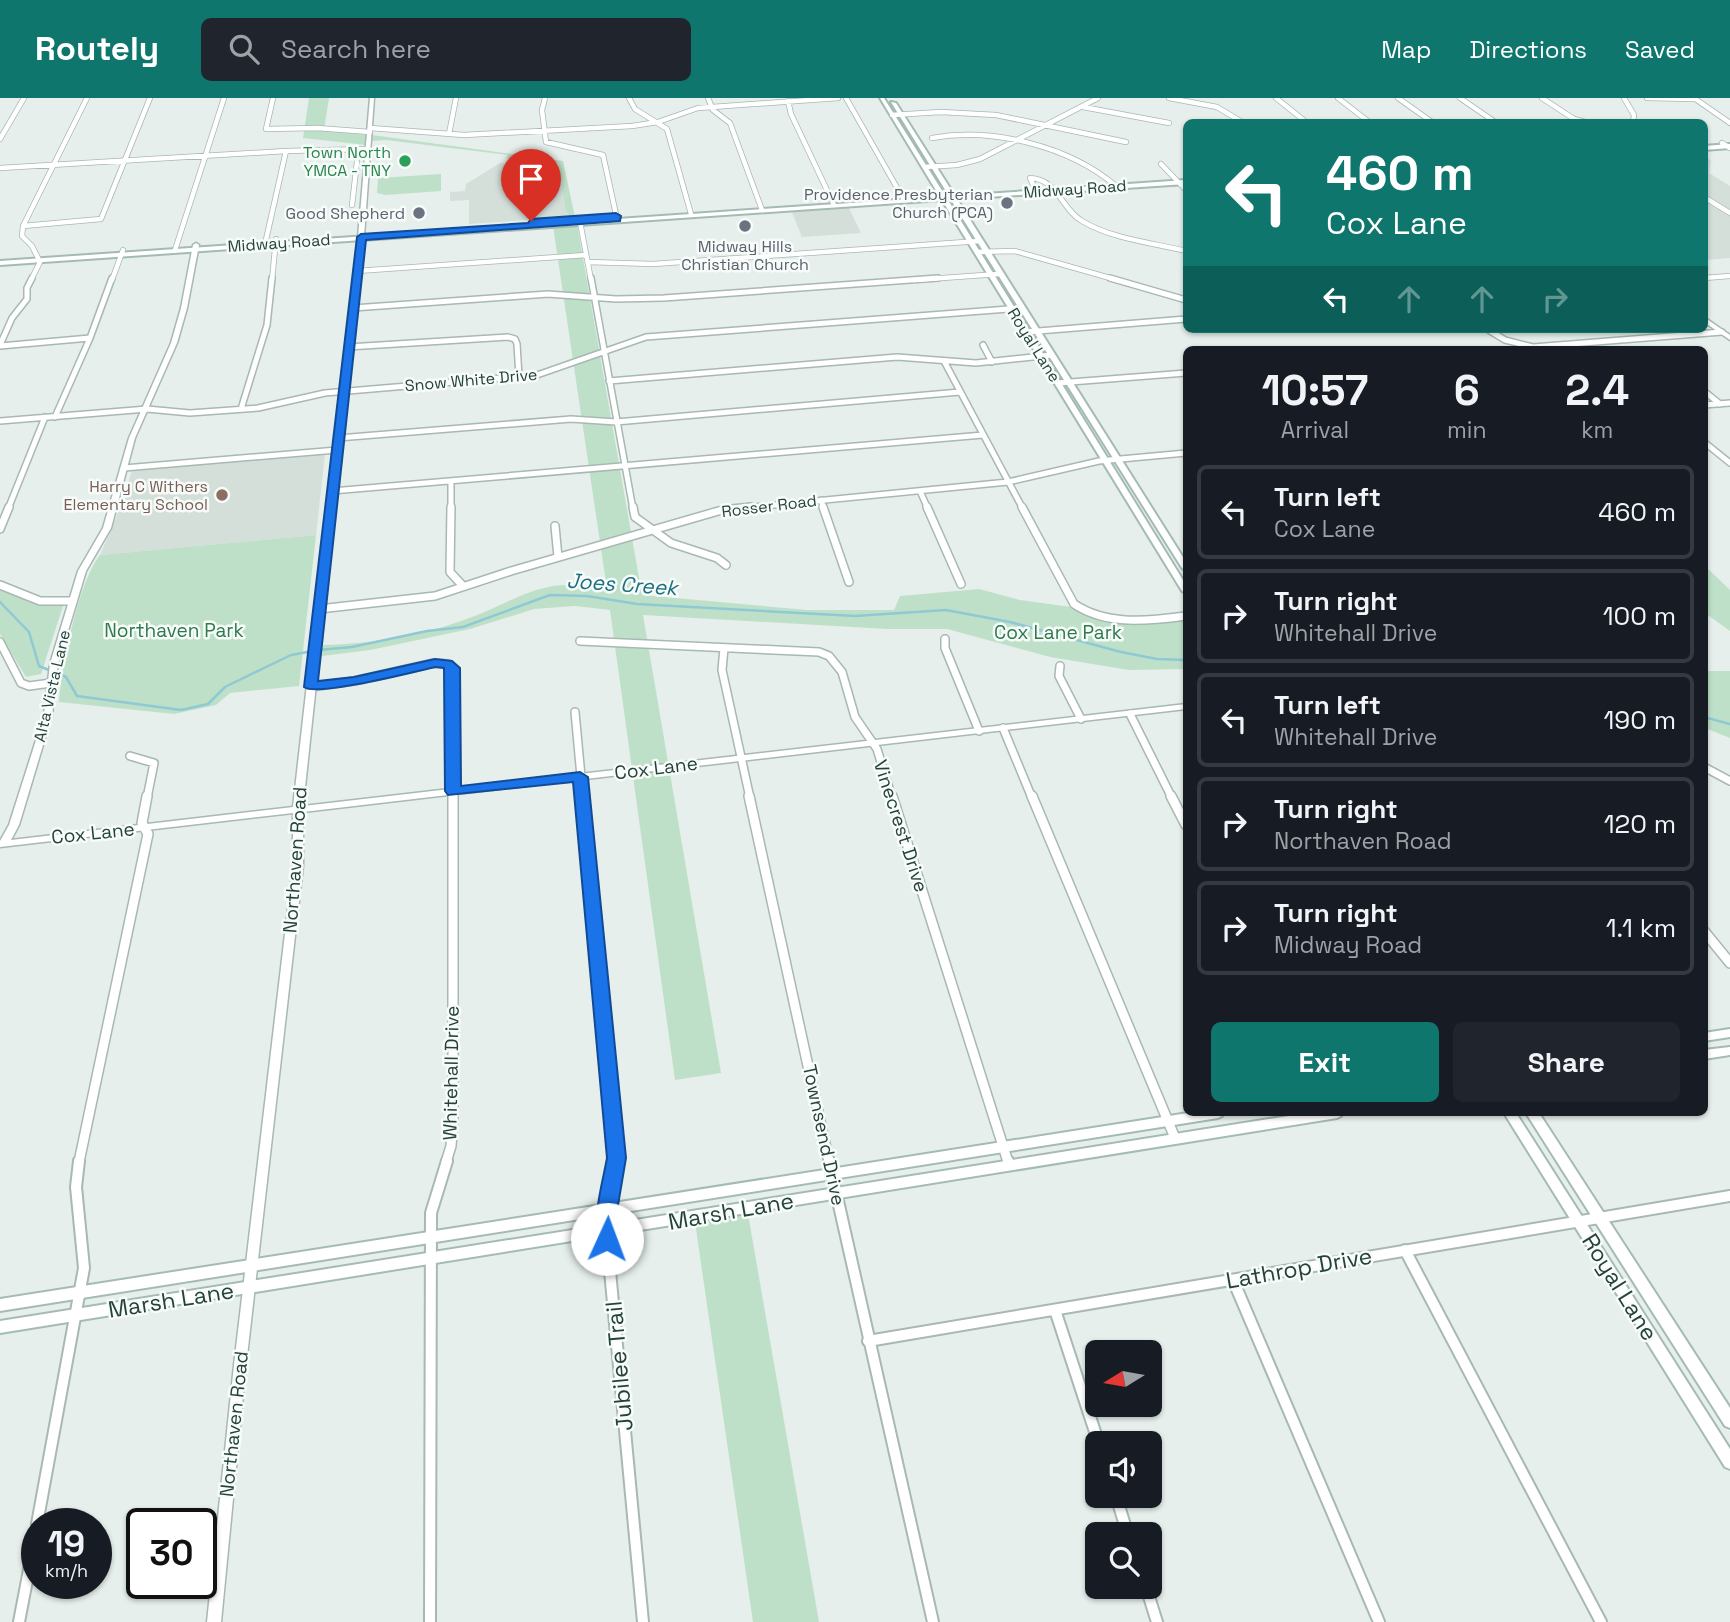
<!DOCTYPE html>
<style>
:root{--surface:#171b24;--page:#20242c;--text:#f1f3f6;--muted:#9ea1a6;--line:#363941;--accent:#0f766e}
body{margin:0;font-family:"Space Grotesk",sans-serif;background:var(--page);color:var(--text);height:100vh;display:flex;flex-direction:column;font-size:26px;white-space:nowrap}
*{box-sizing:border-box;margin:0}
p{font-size:23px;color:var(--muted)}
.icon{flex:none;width:38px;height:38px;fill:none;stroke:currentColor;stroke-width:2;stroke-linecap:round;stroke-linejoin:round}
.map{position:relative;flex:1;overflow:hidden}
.sheet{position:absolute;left:1183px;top:248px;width:525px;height:770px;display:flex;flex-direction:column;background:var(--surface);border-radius:10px;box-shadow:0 2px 5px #0004}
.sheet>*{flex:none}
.banner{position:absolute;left:1183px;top:21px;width:525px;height:214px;border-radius:10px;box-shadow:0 2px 5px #0004;background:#0f766e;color:#fff;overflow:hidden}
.needle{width:46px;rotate:259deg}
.controls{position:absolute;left:1085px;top:1242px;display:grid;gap:14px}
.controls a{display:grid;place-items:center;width:77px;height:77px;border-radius:10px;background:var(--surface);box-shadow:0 2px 5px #0004;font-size:35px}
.speed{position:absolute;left:21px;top:1410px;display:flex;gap:14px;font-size:35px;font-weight:700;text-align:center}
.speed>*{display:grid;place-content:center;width:91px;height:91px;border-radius:50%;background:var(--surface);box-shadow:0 2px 5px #0004;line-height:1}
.speed small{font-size:18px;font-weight:400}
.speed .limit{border:4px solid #111;border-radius:10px;background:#fff;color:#111}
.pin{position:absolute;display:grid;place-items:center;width:60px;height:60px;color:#fff;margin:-72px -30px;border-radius:50% 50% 50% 0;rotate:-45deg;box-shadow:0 0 7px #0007}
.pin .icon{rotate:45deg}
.me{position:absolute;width:77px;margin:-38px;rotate:2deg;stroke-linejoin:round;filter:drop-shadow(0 0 5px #0008)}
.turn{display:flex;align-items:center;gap:24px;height:147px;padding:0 28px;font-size:32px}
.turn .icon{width:91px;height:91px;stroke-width:2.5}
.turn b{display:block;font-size:49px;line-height:60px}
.lanes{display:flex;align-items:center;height:66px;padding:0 28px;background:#0003;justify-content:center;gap:35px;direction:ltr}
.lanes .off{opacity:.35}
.eta{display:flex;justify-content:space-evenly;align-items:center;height:119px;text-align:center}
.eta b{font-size:42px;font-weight:800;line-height:49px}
.primary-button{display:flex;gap:14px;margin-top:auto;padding:14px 28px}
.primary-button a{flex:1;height:80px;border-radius:10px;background:var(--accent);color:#fff;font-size:28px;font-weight:800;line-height:80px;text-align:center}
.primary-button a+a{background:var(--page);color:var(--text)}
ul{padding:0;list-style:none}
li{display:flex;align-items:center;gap:21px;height:94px;margin:0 14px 10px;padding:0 14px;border:4px solid var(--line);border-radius:10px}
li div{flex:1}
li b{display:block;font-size:26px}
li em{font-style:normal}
header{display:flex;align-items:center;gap:42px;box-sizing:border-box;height:98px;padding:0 35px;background:var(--accent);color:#fff}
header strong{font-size:33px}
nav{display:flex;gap:38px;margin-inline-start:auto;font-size:24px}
.search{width:490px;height:63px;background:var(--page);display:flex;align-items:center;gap:18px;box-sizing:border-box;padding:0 24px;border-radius:10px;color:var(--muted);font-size:26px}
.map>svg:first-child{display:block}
.built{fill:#d4dfda}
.green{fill:#bfe0c8}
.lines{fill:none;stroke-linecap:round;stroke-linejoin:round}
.stream{stroke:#8ec9d4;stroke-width:2.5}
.minor-far4-casing{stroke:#a8b8b2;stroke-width:6}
.minor-far3-casing{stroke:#a8b8b2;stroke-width:8}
.minor-far2-casing{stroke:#a8b8b2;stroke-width:10}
.minor-far1-casing{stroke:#a8b8b2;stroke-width:12}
.minor-casing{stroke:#a8b8b2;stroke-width:14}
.tertiary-casing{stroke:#a8b8b2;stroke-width:3}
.secondary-casing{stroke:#a4bbb3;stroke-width:4}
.minor-far4{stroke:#fff;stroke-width:4.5}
.minor-far3{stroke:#fff;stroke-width:5}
.minor-far2{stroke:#fff;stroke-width:7}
.minor-far1{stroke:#fff;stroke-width:9}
.minor{stroke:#fff;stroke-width:10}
.tertiary{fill:#fff;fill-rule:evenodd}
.secondary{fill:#fff;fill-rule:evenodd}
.route{fill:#1a73e8;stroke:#114b97;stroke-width:2}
.leisure-dot{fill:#2e9e5b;stroke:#f7fbf9;stroke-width:2.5}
.worship-dot{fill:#6b7280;stroke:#f7fbf9;stroke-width:2.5}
.education-dot{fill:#8d6e63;stroke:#f7fbf9;stroke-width:2.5}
.labels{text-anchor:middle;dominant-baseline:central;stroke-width:5;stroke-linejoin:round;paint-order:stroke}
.far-leisure-label{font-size:16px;fill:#27864d;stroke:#f7fbf9;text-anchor:end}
.far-street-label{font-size:16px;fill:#24423a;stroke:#f7fbf9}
.far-worship-label{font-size:16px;fill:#5b616d;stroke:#f7fbf9;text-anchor:end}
.far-education-label{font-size:16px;fill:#785e54;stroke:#f7fbf9;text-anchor:end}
.park-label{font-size:19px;fill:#2d7a4b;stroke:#f7fbf9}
.street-label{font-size:19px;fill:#24423a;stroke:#f7fbf9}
.water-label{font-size:21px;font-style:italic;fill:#1c6f80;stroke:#f7fbf9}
.near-street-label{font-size:23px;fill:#24423a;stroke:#f7fbf9}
</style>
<header>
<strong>Routely</strong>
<div class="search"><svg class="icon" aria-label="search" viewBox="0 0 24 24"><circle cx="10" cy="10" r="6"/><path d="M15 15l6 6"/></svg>Search here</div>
<nav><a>Map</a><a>Directions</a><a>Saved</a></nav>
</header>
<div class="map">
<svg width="1730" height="1524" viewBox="0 0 1730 1524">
<rect width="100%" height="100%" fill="#e6efeb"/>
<path class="built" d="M1704,59l7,3 -2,13 21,13v72l-25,2z
M546,63l13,4 6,43 4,9 -100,7v-24l-19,1v-9l15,-1 1,-7 34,-21 35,4z
M848,108l13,27 -59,4 -11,-27z
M325,356l-9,81 -216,20 16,-37 16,-47z"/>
<path class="green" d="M309,0h20l-5,32 43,5 -1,10 -63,-7z
M372,37l191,26 12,56h-6l-4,-9 -6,-43 -3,-3 -44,-3 -6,-1 2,-3 -122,-15 -14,1z
M441,76v17l-56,4 -8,-2 1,-15z
M577,126l65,371 165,15h87l6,-14 79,-7 41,11 51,7 13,8 20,5 36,4 46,-4v49l-57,1 -79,-13 -103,-28h-60l-244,-14 78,458 -46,7 -65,-470 -35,-4 -41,3 -64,20 -100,21 -48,6 1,-11c49,-1 103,-10 149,-28 27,-10 52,-26 81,-31 18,-3 36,1 54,3l-54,-363z
M316,437l-17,151 -69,7 -14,12 -42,9 -115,-12c3,-37 19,-119 41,-147z
M1704,467l26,25v41l-25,-18z
M0,491l32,14 31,3 -22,68 -15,3 -26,-43z
M1704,573h26v67l-25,-10z
M748,1116l71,408h-66l-58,-400z"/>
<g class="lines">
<path class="stream" d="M0,504l29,30 10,34 27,11 11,19 104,14 27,-6 17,-17 66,-32 22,-4
M319,552l33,-3 75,-16 36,-4 87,-32 37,1 50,8 218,12 91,-6 64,12 111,30 36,7 29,1
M1704,619l26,7"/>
<defs>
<path id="minor-far4" d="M273,0l-7,31 51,-1 53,4
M545,0l-3,12 4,32 57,13 14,64
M629,0l6,11 32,20 24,85
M708,0l5,12 17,13 32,87
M846,0l58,102
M1169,0l48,9 25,15
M1276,0l30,24
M1338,0l31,24
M1398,0l34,24
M1460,0l35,24
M1542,0l32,21 11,3
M1624,0l10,17 -1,7
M1647,0l47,1
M1694,0l36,25
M788,3l3,13 43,91
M1083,9l86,16
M892,17l49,-3 55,3 130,27
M370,30l94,7 168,-9 26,-4 40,-14 140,-10
M449,36l7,-36
M932,40c60,-11 137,8 184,48
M0,41l24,-41
M1722,45l8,5
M1161,66l25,26
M925,69l32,-2 23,-6 118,-61
M0,70l286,-17 82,-2
M1036,93l-6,-13c28,1 31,31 52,43 30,18 71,22 104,30
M1704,99l26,16
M352,107l5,-43
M580,124l11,58
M23,128l78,-7 49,-121
M265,146l21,-93
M175,152l49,-152
M977,154l38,-1 102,29
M588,164l65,2 327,-23
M357,173l229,-16
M1704,180l26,-2
M31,182l9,-18 -8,-16 -10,-10 1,-10 64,-128
M112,182l11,-30
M272,182l4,-41
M914,182l85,-6"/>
<path id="minor-far3" d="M591,180l42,231
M1110,180l76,22
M353,210l195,-14 68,5 48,-1 274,-20
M1487,231l18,11 28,7 189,-15
M1026,234l160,-13
M0,247l12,-27 15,-19v-11l5,-10
M983,247l9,17
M0,248l90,-8
M348,249l160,-10 7,2 2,5 2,33
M944,263l79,148
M609,283l288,-24 79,6 76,-8
M1058,285l128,-10
M1704,293l16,13
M1704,307l26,-2
M241,311l26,-84 5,-47
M55,319l35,-79 22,-60
M0,323l147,-12 43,4 68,-5 67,-15 212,-18 109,-38 376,-29
M338,340l233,-19 45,3 344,-30
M1704,344l26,21
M124,370l213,-18
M332,393l651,-56
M920,393l8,18
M821,402l3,9
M8,411l37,-92
M451,411v-28
M733,411l275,-27 91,-21 87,-8"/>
<path id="minor-far2" d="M451,409l-1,65 13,14
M633,409l2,10 36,26 46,15 9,7
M823,409l26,75
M927,409l34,77
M1022,409l52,97c33,22 74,17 112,12
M555,428l3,31
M0,431l9,-22
M0,487l40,16h33
M319,511l116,-13 76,-25 211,-61 29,-3
M945,541v9l34,83
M580,543l239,11 10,4 13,16 13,45 22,32 15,49
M0,544l21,41 8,3 22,-3
M724,550l-2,22 28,128
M1060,568l-1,10 22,43
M311,589l43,-6 80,-18 14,1 5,5v129
M575,614l8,86
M1130,616l42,84
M1003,630l29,70
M130,658l24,7 -7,35
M1704,669l26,14"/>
<path id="minor-far1" d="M583,698l33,366
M749,698l80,366
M892,698l116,366
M1032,698l143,342
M1171,698l15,29
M1704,833l26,32
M79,1064l69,-328 -6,-11 5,-27
M446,1064l5,-16 2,-27v-323"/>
<path id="minor" d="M616,1063l-9,78 36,383
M829,1063l104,461
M1008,1063l1,4
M1405,1152l196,372
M1233,1182l146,342
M1055,1212l44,134
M868,1243l862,-145
M1116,1398l12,39
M37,1426l47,-256 -8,-81 3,-26
M1146,1489l11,35
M19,1524l18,-94
M430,1524l1,-409 16,-52"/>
<path id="tertiary" d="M370,0h4l-10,139 -61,569 883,-102v5l-883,103v54l-57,499 -25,257h-14l27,-257 59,-499v-53l-293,34v-6l9,-16 35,-110 6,-51 28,-93 25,-43 26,-90 42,-95 10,-35 12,-63 3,-2 3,2 -12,63 -10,35 -42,95 -24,90 -25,43 -28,93 -6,51 -33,110 -8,15 282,-33 65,-570z
M1704,219l26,18v5l-26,-18z"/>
<path id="secondary" d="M880,0h4l62,99 3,-1 -58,-94 5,1 59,93 231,-16v4l-229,15 229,363v9l-4,-3 -231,-368h-3l238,385v8l-4,-2 -240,-391 -942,65v-4l940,-64z
M1730,46v4l-26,2v-4z
M1730,931v8l-26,4v-8z
M1730,949v8l-26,4v-9z
M1188,1015h36l-2,3 -4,2 -1218,193v-12z
M1307,1015h36l-2,3 -4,2 -1337,215v-12z
M1504,1015h12l214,336v20l-5,-2z
M1526,1015h13l191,295v20l-5,-2z"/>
</defs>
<use href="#minor-far4" class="minor-far4-casing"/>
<use href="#minor-far3" class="minor-far3-casing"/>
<use href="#minor-far2" class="minor-far2-casing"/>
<use href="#minor-far1" class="minor-far1-casing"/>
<use href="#minor" class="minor-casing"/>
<use href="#tertiary" class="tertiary-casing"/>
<use href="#secondary" class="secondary-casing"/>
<use href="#minor-far4" class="minor-far4"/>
<use href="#minor-far3" class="minor-far3"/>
<use href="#minor-far2" class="minor-far2"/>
<use href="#minor-far1" class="minor-far1"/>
<use href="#minor" class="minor"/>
<use href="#tertiary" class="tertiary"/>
<use href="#secondary" class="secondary"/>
</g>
<path class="route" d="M616,115l5,3 -1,5 -254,19 -48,441 36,-4 81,-18 17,2 8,7 1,118 119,-14 8,5 38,381 -9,53v28l-3,6 -7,3 -7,-3c-10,-20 3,-64 7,-87l-34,-376 -125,13 -3,-4 -1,-123 -9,-1c-22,5 -119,30 -131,20l53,-450 4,-3 167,-11 3,-4z"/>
<circle class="leisure-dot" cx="405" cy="63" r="7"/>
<g class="worship-dot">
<circle cx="1007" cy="105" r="7"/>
<circle cx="419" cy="115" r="7"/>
<circle cx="745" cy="128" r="7"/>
</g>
<circle class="education-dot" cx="222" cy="397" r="7"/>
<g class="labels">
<g class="far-leisure-label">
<text x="391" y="54">Town North<tspan x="391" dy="18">YMCA - TNY</tspan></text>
</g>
<g class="far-street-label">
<text transform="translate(1075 91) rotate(-4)">Midway Road</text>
<text transform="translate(279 145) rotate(-4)">Midway Road</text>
<text transform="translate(1034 247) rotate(58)">Royal Lane</text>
<text transform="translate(471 282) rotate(-5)">Snow White Drive</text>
<text transform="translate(769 408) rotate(-7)">Rosser Road</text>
<text transform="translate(52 588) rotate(-77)">Alta Vista Lane</text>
</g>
<g class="far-worship-label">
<text x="993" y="96">Providence Presbyterian<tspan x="993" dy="18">Church (PCA)</tspan></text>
<text x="405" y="115">Good Shepherd</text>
<text x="745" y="148" text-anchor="middle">Midway Hills<tspan x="745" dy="18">Christian Church</tspan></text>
</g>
<g class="far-education-label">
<text x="208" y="388">Harry C Withers<tspan x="208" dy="18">Elementary School</tspan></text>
</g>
<g class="park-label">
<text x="174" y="532">Northaven Park</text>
<text x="1058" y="534">Cox Lane Park</text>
</g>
<g class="street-label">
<text transform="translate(656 670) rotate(-7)">Cox Lane</text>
<text transform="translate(901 728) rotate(72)">Vinecrest Drive</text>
<text transform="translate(93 735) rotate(-6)">Cox Lane</text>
<text transform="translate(295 762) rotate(-86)">Northaven Road</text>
<text transform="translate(451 975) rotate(-89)">Whitehall Drive</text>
<text transform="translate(824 1037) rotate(78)">Townsend Drive</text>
<text transform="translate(234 1326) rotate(-84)">Northaven Road</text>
</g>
<g class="water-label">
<text transform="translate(622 486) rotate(4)">Joes Creek</text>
</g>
<g class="near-street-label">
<text transform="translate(731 1113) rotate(-10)">Marsh Lane</text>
<text transform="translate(1299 1170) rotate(-10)">Lathrop Drive</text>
<text transform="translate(1620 1189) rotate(58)">Royal Lane</text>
<text transform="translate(171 1202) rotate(-9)">Marsh Lane</text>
<text transform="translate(619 1268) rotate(-95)">Jubilee Trail</text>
</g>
</g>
</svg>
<div class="controls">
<a><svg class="needle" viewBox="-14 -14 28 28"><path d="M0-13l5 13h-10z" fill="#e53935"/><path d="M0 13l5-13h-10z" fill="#9ea1a6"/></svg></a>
<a><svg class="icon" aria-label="sound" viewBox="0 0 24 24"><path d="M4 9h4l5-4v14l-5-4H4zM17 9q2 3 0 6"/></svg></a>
<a><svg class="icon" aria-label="search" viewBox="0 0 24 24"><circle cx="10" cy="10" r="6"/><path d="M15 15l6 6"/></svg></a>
</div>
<div class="speed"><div>19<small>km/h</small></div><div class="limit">30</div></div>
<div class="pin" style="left:531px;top:123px;background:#d93025"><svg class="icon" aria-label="arrive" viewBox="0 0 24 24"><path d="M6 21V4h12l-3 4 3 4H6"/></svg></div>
<svg class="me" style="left:607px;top:1141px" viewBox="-20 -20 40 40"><circle r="19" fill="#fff"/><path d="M0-13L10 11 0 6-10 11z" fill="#1a73e8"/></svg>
<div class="banner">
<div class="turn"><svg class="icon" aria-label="left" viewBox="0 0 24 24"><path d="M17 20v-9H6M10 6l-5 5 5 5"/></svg><div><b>460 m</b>Cox Lane</div></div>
<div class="lanes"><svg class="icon" aria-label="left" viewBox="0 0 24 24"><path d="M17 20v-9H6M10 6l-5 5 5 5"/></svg><svg class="icon off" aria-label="ahead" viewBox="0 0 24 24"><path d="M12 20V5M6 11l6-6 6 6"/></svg><svg class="icon off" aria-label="ahead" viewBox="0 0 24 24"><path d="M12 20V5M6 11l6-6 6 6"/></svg><svg class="icon off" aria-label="right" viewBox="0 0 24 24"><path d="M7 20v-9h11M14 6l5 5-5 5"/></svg></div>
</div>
<section class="sheet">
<div class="eta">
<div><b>10:57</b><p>Arrival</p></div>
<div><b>6</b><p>min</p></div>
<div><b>2.4</b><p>km</p></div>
</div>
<ul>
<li><svg class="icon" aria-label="left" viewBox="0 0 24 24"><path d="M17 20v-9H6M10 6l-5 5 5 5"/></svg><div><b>Turn left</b><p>Cox Lane</p></div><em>460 m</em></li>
<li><svg class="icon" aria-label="right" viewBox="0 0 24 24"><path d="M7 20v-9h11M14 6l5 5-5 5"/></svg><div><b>Turn right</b><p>Whitehall Drive</p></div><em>100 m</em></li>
<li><svg class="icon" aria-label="left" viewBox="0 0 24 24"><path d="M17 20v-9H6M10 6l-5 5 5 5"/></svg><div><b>Turn left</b><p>Whitehall Drive</p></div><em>190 m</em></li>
<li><svg class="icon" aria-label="right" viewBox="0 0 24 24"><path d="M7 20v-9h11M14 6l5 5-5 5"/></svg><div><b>Turn right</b><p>Northaven Road</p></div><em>120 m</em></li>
<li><svg class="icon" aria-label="right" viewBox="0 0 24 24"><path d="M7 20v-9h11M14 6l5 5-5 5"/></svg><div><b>Turn right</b><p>Midway Road</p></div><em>1.1 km</em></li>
</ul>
<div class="primary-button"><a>Exit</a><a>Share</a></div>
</section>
</div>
